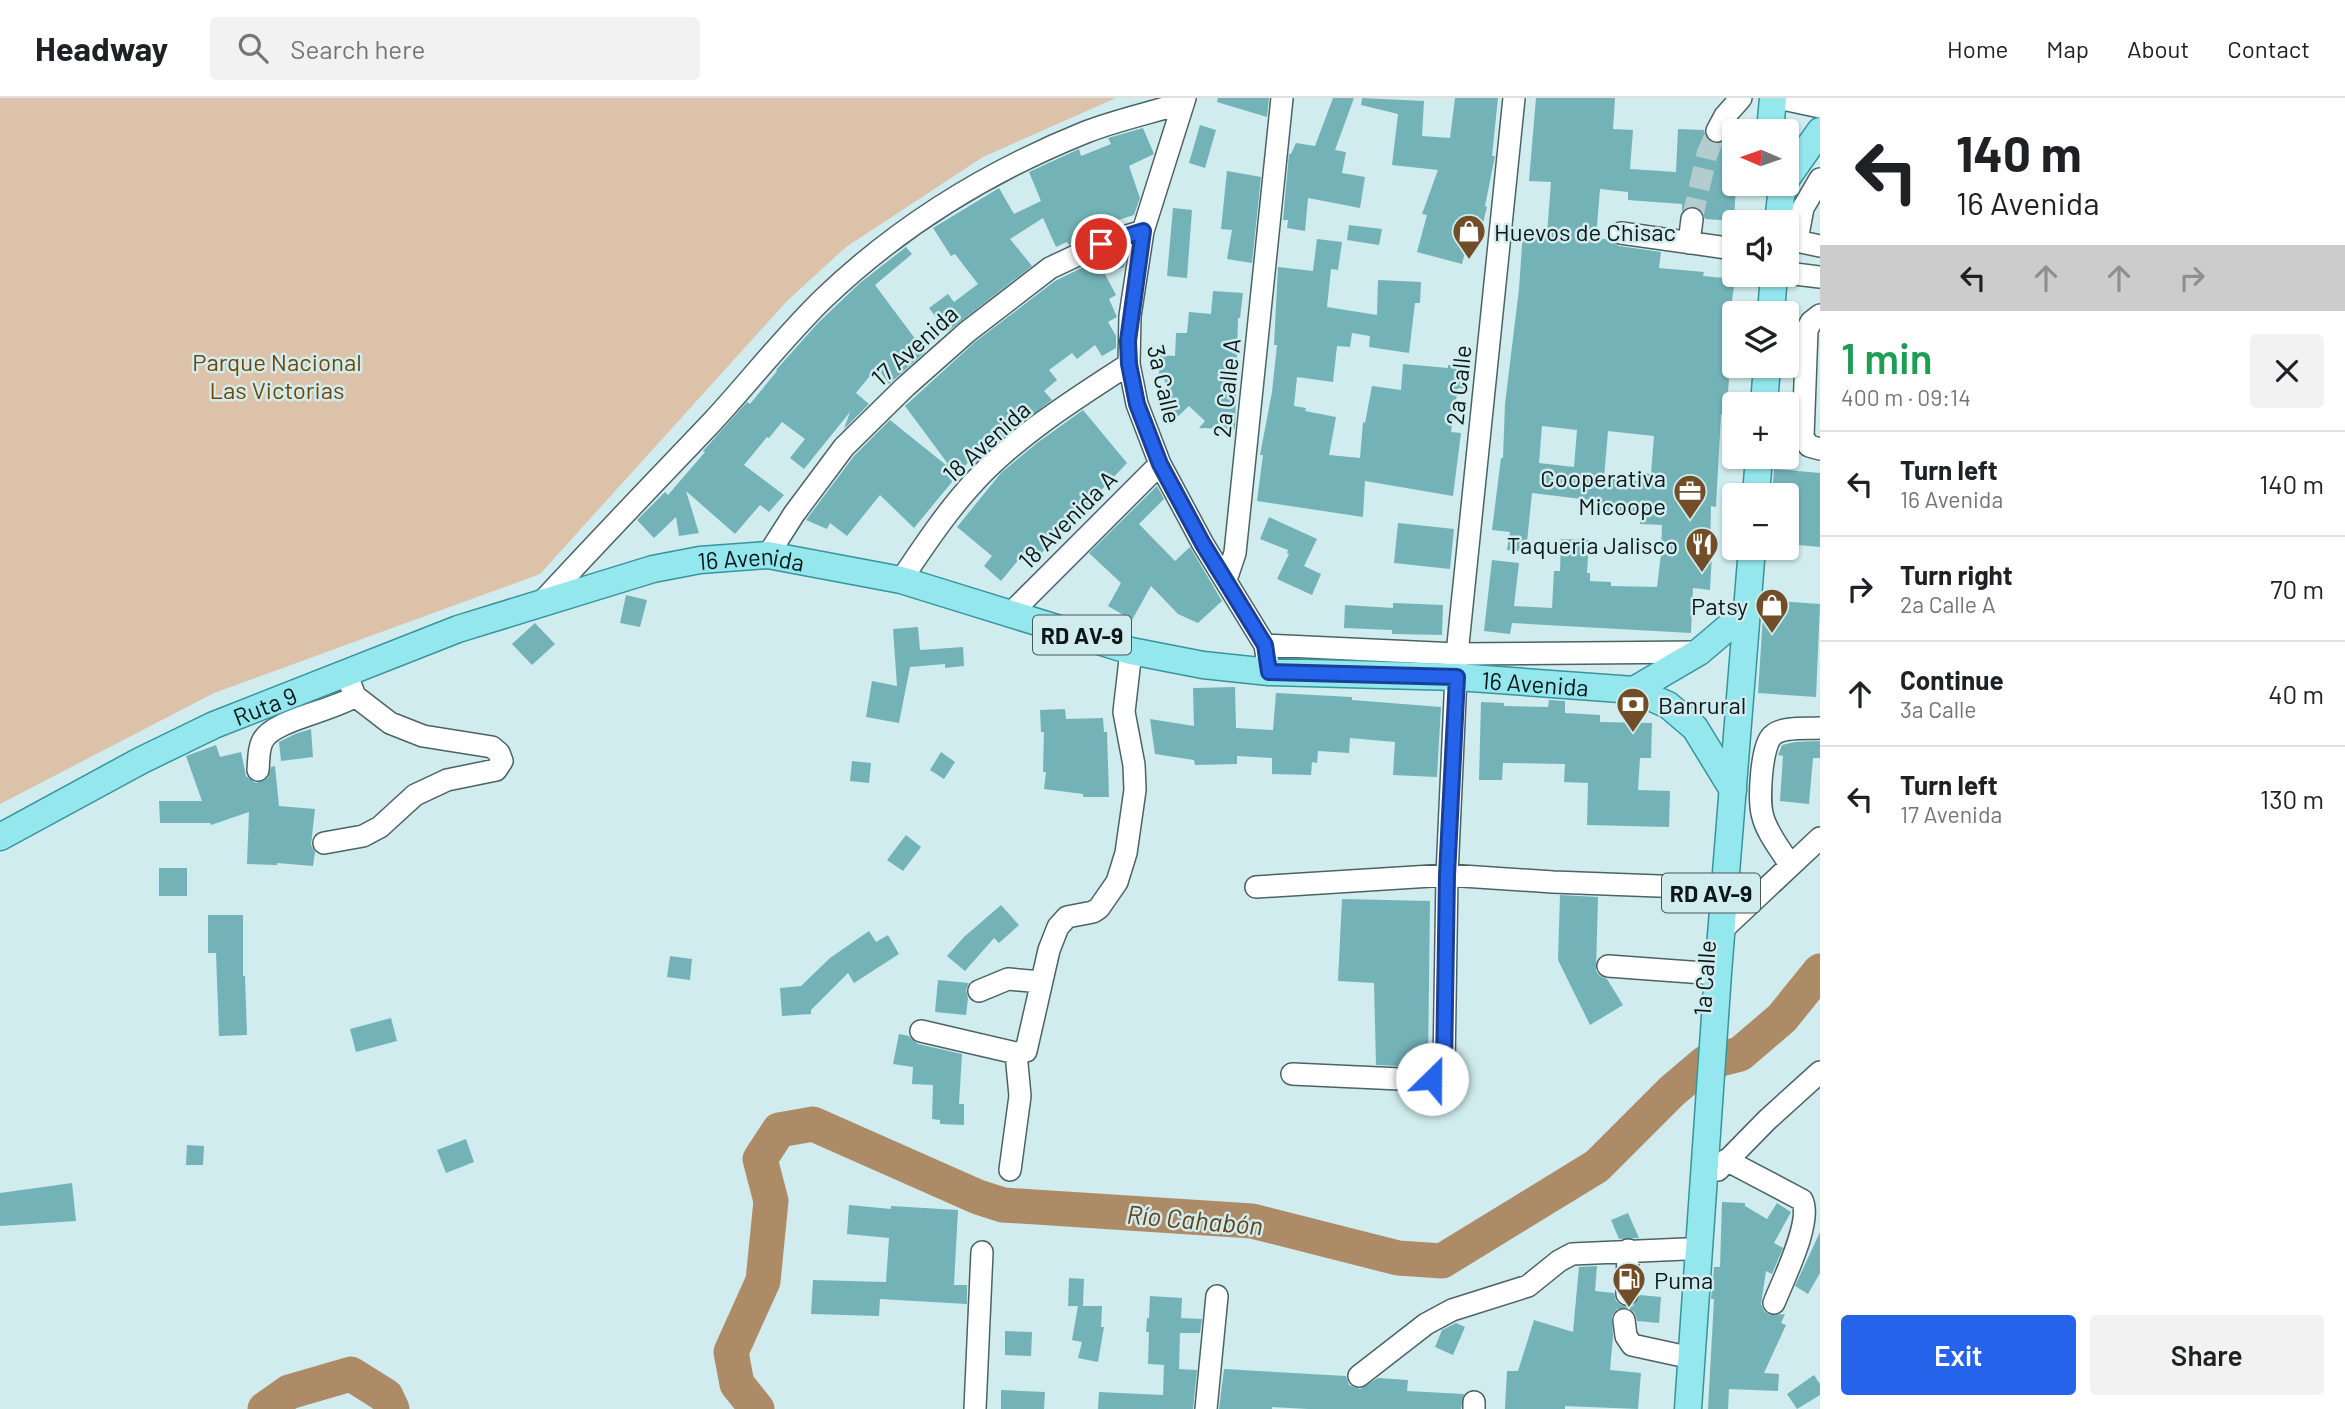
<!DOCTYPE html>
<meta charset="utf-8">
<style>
:root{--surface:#fff;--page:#f2f2f2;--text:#202124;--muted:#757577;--line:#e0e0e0;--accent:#2563eb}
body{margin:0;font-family:Barlow,sans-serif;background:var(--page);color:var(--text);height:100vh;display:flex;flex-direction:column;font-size:26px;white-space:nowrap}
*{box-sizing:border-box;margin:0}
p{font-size:23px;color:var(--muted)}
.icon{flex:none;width:38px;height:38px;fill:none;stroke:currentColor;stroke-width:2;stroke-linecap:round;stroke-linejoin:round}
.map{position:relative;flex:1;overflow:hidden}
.side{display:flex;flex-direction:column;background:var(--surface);width:525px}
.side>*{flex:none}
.hud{background:#fff;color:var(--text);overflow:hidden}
.needle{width:46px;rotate:272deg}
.buttons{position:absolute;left:1722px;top:21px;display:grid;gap:14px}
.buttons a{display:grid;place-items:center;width:77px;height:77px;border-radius:7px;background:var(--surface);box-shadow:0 2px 5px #0004;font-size:35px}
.pin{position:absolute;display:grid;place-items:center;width:60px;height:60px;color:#fff;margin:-30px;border:4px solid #fff;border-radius:50%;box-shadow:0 2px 7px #0007}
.me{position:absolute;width:77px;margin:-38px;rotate:23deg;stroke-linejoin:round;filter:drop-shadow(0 0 5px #0008)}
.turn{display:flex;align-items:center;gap:24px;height:147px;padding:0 21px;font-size:32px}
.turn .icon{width:91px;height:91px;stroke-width:2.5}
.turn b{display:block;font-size:49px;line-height:60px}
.lanes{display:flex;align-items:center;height:66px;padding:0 21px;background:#0003;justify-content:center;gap:35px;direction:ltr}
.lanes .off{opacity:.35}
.round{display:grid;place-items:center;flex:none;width:74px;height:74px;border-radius:7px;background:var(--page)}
.summary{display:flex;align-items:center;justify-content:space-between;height:119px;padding:0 21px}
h1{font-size:42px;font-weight:600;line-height:52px;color:#1e9e55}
.primary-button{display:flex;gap:14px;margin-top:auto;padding:14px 21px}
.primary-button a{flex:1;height:80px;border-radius:7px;background:var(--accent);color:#fff;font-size:28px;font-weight:600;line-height:80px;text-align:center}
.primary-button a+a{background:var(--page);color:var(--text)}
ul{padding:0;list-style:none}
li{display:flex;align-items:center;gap:21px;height:105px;padding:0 21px;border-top:2px solid var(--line)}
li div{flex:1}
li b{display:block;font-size:26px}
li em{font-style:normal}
header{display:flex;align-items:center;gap:42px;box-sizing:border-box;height:98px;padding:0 35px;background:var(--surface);border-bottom:2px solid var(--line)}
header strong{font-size:33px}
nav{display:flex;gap:38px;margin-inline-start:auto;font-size:24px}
.search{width:490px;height:63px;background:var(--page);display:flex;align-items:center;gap:18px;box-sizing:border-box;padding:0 24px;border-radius:7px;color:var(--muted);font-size:26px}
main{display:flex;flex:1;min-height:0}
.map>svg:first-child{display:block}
.green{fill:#dcc2a9}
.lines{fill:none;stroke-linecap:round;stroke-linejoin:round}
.river{stroke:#ae8b67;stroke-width:35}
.building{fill:#73b3b8;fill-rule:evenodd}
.minor-tunnel{stroke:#b3ccce;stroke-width:21;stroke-dasharray:21 10;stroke-linecap:butt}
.minor-casing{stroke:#4b6365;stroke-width:24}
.major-casing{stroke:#37949b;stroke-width:29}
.minor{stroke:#fff;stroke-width:21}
.major{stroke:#94e7ed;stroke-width:26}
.route-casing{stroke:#184099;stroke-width:18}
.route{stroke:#2563eb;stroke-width:12}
.labels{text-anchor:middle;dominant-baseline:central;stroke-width:5;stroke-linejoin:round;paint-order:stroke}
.shield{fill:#d0ecee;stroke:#485758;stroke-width:2}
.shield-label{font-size:23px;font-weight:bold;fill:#0d1718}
.poi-label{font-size:24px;fill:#0d1718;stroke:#d0ecee;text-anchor:start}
.street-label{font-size:24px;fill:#0d1718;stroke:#d0ecee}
.park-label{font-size:24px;fill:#734501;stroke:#d0ecee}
.water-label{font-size:26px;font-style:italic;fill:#664116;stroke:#d0ecee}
</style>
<header>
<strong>Headway</strong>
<div class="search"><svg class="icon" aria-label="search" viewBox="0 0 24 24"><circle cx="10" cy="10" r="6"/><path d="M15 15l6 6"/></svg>Search here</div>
<nav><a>Home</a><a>Map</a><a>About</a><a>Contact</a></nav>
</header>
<main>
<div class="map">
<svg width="1820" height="1311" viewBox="0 0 1820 1311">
<rect width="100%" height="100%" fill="#d0ecee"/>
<path class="green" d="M0,0h1116l-133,59 -137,90 -59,54 -247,273 -326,119 -214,111z"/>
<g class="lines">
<path class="river" d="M265,1311l24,-17 62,-18 35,22 6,13
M757,1311l-20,-25 -6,-32 32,-71 8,-80 -11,-42 19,-29 34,-6 165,73 25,8 249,16 146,37 44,3 155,-95 75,-75 33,-28 35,-9 42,-36 38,-47"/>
</g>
<path class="building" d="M1218,0h51l-2,19 -50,-15z
M1333,0h21l-19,52 11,2 -4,21 23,4 -5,31 -52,-10 -3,33 -18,-3 1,-8h-5l6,-66h2l5,-11 19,3z
M1362,0l62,3 -2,35 28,2 5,-40h43l-6,58h3l-10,50 2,1 -6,24 -10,-2 -9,35 -45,-12 10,-37 -5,-1 16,-44 -46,-5 6,-51 -37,-9z
M1536,0h79l-2,31 20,1 -3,39 46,3 2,-43 26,1 2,8 11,6 7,-2 7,-10h3v52h2l-2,37 -29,-2 -5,-10 -6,-3 -6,1 -6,4v-7l-54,-4v-8l-28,-3 -4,49 14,2 9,6 42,6 -2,16 45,4 -1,4 32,3 -9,65h3l-2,34 2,1 -3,36 -5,-1 -5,93 -5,-1 -1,47h2l-2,37 -17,-2 -2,45 -179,-10 -2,11 -26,-3 8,-71 27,3 -5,43 38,2 2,-37h6l1,-32 28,1 -2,33h3v8l21,1v4l46,1 4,-33 1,-29 -22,-1v-8l-42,-4v-11l-66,-8 -6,59 -19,-2 3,-18 -18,-2 9,-72h2l2,-54 14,-115 4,-58 24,3 4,-52 -22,-1zM1542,328l35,4 -3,37 -35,-4zM1608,333l46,5 -3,38 -11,-2 -1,9 -35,-3z
M1200,27l16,5 -11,38 -16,-5z
M1143,30l11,26 -25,12 11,32 -6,17 -25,8 2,4 -42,18 -2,-3 -11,5 -13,-29 -33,21 22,27 -85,66 -18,-24 19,-14 6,8 24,-18 -23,-30 -4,2 -18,-28 66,-40 15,26 27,-13 -12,-29 50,-23 2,7 30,-12 -3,-6z
M1227,73l34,6 -9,86 -25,-4 5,-29 -11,-1z
M1173,110l19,2 -5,68 -20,-2z
M1349,127l33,4 -3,16 -32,-5z
M1317,141l25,3 -4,28 -7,-1 -4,38 50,8 1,-35 43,2 -1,21h-5l-6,50 -40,-6 1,-11 -18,-3 -2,14 -13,-1 -4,36 -36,-5 -3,29 12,2 -1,3 31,6 -7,38 31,3 3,-36 2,1 7,-37 29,4 2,-26 45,4v-3l19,1v23l-9,-1 -7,44 10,1 -8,63 -88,-15 -2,36 -106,-16 6,-46h-3l12,-63 5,-47h-3l4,-78 35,4z
M906,149l6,7 -37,31 50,67 -36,32 -12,-17 -21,26 13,11 -25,25 6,-17 -46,57 -14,-11 15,-19 -23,-17 -13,16 -2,-1 -23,28 40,30 -15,17 -9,-7 -25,29 -49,-43 13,42 -20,3 -3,-19 -22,21 -17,-18 28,-28 3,3 37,-43 -2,-1 44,-49 3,2 27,-33 -1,-1 42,-47 42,-40z
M1121,154l4,10 -1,5 -19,7 11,21 -7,4 8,18 -9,5 8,14v12l-14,8 -7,-11 -18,14 -5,-6 -23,17 8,10 -13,11 8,9 -50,38 -28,26 -4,-4 -56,68 -34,-33 -33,41 -17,-13 -3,6 -21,-9 48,-64 36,-36 56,45 2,-1 -43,-58 70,-64 80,-61 51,-25z
M1213,193l30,2 -3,25h-2l-3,111 -36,-1 6,-7 -16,-15 -15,14 -11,-46h-4l1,-19 15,1 1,-23h11l2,-21 22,2z
M1083,312l44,53 -93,98 -7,4 -7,-7 -19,23 -17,-15 8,-10 -35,-29 44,-54 36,-30z
M1774,371l46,4v74l-33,-3v-49h-15z
M1157,388l7,13 -25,25 36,37 15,-14 32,54 -24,22 -20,-9 -27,-28 -19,34 -24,-14 13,-23 -32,-30z
M1269,419l48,22 -13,27 17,8 -9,21 -35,-16 12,-25 -2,-1 1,-3 -28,-11z
M1398,425l56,6 -4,40 -56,-6z
M626,497l21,5 -7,27 -20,-4z
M1764,502l56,4 -4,93 -58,-4z
M1393,505l50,2 -1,30 -50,-1v-4l-48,-2 1,-23 48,3z
M535,525l20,21 -23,21 -20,-21z
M918,529l2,23 43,-3 1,19 -19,2v-4l-35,3 -11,56 -33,-6 6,-36 25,5 -4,-57z
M1235,589l1,41 37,2 3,-37 76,4v3l89,7 -4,70 -44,-2 2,-33 -45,-4 -1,15 -31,-2 -1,12 -5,-1 -1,13 -39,-1v-16l-35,-2v8l-42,1 -1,-5 -39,-6 -5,-35 44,7 -1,-38z
M1549,602l16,1v12l35,2v7l52,1 -1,35h-11l-2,32 32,1 -1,36 -82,-2 1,-42 -24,-1 1,-18 -62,-1 -1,17h-23l2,-78 23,1v3l44,1z
M1065,611l1,10 37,-1 1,14h3l2,65h-26v-3l-39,-5 2,-17h-3l1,-40h-3l-1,-22z
M311,631l2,28 -32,4 -2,-19 16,-8z
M1820,643v17h-7l-4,46 -29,-3 3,-45 -5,-1 4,-10 13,-3z
M216,647l4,12 21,-5 5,24 10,7 12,-5 3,-11 4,-1 4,40 36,3 -4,36 4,7 -2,14 -36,-3v2l-30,-1 2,-52 -38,13 -1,-2h-50l-1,-22h43l-16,-45z
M941,654l14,10 -11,17 -14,-9z
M852,663l19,2 -2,20 -19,-2z
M906,737l15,12 -18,24 -16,-11z
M159,770h28v28h-28z
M1560,797l38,2 -2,74 4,5 7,3 16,26 -33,20 -32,-65z
M1342,801l88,2 -2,164 -7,2 -45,-2 -2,-82 -36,-2z
M1001,807l18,20 -20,18 -5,-5 -29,33 -18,-15 17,-19z
M208,817h35v61h2l2,59 -28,1 -3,-83h-8z
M869,833l7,11 12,-7 11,19 -45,29 -6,-10 -37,37v4l-29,2 -2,-28 21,-2 29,-28z
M670,858l22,3 -2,21 -23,-3z
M938,882l31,3 -3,7 2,8 -2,17 -31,-3z
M391,920l6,23 -41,11 -6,-23z
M899,936l10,2 9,8 44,10 -3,50h5v21l-24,-1v-4l-8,-1 1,-34 -21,-1 1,-17 -20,-3z
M466,1041l8,23 -28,11 -9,-23z
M187,1047l17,1 -1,19h-17z
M72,1085l4,38 -76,5v-33z
M1722,1104l23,1v3l22,13 10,-16 14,9 -17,31 9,5 -11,26 -6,-3 -5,33 3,7 6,4 15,-1 -4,9 5,2 -22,48 15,1 -1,17 -49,-2 -1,20h-20l6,-110h-3l3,-32h6z
M849,1107l42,4v-3l67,4 -4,75h13v19l-87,-5 -1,17 -68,-2 2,-34 73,2 3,-44 -42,-4z
M1628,1115l11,25 -20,1 -8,-19z
M1820,1134v41l-12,21 -13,-8z
M1597,1168l-2,25 19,2 2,8 5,4 12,1 7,-11 21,2 -2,26 -22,-2 -2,-8 -7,-5 -11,1 -5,7 1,20 -3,34 31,3 -3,36 -73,-3v3h-60l2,-38h11l16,-51 39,12 6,-65z
M1069,1180l15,1 -1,27h19l-1,21h3l-6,35 -20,-4 4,-16 -10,-2 6,-34h-10z
M1150,1198l32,2 -1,20 21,1 -2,14h-20l-1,36 18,1 -4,39h-95l1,-17 64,3 1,-30 -16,-1 1,-32h-3l1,-14h2z
M1456,1225l9,4 -12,28 -18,-8 7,-17z
M1005,1233l27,1 -1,24 -26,-1z
M1224,1271l122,7 3,9 11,4 18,-11 30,2 -1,11 57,3 -3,15h-153l-36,-2v2h-53z
M1814,1277l6,9v11l-23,14 -10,-15z
M1001,1292l44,2 -1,17h-43z"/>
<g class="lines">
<path class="minor-tunnel" d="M1692,121l15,-65 10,-23"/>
<defs>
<path id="minor" d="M1185,0l-42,133 -13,85 -1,48 8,40 23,60 43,80 62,101 4,27
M1778,0l42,9
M1717,33l8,-15 16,-18
M1621,135l113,16
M1787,141l33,7
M1797,142l6,-32 17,-29
M1689,145l3,-24
M1787,175l33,4
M1820,217l-9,7 -4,8 -4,107 6,9 11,3
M768,457l26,-41 50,-67 61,-60 62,-55 83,-64 51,-24 42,-13
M901,482c23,-34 46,-69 74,-99 44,-47 100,-82 154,-117
M1226,482l9,-27 47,-455
M542,504c56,-61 114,-121 171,-181 37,-40 71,-84 110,-122 75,-72 166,-128 263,-167 31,-12 64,-19 96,-29
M1012,514l148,-148
M1265,547l192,9 242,-2
M258,672c1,-9 0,-19 4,-28 9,-22 72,-31 93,-46
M324,745l39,-7 17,-9 35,-32 32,-15 49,-10 6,-9 -3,-8 -7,-6 -69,-11 -33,-13 -35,-27 -9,-23
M1790,767c-9,-15 -23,-32 -27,-48 -5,-15 -2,-70 9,-81 9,-10 35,-7 48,-8
M1256,789l191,-12 106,7 158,6
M1722,832l98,-92
M1608,868l96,7
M979,893l29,-12 33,3
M921,933l95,22 10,-2 23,-101 9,-23 9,-10 26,-5 6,-4 18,-26 9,-29 9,-63 -1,-25 -10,-53 7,-61
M1292,976l130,6 17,-4 5,-10 3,-191 10,-221 57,-556
M1726,1062l76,40c11,21 -19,80 -28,103
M1010,1072l10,-74 -4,-43
M1718,1072l49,-50 53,-48
M1627,1196l1,-44
M1624,1222l2,16 6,9 46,10
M1359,1278l67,-52 26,-14 76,-24 31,-25 13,-7 113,-5
M975,1311l7,-157
M1206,1311l11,-113
M1474,1311v-7"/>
<g id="major">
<path d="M1770,33l3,-33"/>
<path d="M1787,80l33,-47"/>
<path d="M1778,124l3,-26 4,-12"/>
<path d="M1771,215l3,-38"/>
<path d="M1764,306l3,-38"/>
<path d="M1756,397l3,-38"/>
<path d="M1634,592l65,-38 33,-28"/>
<path id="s1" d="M0,739l140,-76 74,-36 244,-96 195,-60 47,-9 68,-5 133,25 230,71 72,14 66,7 188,5 177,13 34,15 27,23 38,62"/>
<path d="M1688,1311l30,-436 34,-425"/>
</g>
</defs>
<use href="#minor" class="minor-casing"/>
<use href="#major" class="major-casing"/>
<use href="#minor" class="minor"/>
<use href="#major" class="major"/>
</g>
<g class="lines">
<defs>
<path id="route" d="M1101,146l42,-13 -15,110 1,23 8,40 23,60 43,80 62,101 4,27 188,5 -10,198 -3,191 -5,10 -7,3"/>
</defs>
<use href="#route" class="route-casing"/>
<use href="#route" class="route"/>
</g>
<defs>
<symbol id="shop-pin" viewBox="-11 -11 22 30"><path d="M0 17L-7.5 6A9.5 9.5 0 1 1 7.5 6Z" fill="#714e27" stroke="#d0ecee"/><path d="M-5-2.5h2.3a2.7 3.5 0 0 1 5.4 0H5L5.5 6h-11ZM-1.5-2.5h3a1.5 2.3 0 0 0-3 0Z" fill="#fff"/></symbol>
<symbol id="office-pin" viewBox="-11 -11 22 30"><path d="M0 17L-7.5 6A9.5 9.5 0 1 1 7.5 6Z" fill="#714e27" stroke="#d0ecee"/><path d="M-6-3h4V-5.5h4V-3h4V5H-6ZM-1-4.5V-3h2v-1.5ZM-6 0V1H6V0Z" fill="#fff"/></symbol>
<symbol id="restaurant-pin" viewBox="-11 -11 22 30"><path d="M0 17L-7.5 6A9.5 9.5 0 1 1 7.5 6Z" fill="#714e27" stroke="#d0ecee"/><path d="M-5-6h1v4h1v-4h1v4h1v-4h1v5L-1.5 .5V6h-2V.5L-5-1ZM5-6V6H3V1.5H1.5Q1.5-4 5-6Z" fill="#fff"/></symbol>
<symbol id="bank-pin" viewBox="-11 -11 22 30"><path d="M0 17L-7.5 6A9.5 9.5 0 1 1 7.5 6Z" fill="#714e27" stroke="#d0ecee"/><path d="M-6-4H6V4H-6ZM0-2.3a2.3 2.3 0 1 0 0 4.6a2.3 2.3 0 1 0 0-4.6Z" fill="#fff"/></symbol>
<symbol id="fuel-pin" viewBox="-11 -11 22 30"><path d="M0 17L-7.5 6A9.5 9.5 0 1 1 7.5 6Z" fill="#714e27" stroke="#d0ecee"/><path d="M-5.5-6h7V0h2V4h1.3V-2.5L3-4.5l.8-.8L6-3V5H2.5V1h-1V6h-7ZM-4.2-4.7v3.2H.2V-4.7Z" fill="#fff"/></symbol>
</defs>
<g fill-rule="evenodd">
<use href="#shop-pin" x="1450" y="114" width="38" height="52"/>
<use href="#office-pin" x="1671" y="374" width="38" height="52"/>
<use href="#restaurant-pin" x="1683" y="427" width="38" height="52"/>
<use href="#shop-pin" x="1753" y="488" width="38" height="52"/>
<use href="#bank-pin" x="1614" y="587" width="38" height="52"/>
<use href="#fuel-pin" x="1610" y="1162" width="38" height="52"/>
</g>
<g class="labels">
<g class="shield">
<rect x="1033" y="517.5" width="98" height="39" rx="5"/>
<rect x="1662" y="775.5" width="98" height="39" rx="5"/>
</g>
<g class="shield-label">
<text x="1082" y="537">RD AV-9</text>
<text x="1711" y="795">RD AV-9</text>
</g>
<g class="poi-label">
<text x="1494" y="133">Huevos de Chisac</text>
<text x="1666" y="379" text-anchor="end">Cooperativa<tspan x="1666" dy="28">Micoope</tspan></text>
<text x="1678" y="446" text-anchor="end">Taqueria Jalisco</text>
<text x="1748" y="507" text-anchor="end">Patsy</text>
<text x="1658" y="606">Banrural</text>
<text x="1654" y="1181">Puma</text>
</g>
<g class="street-label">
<text transform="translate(914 247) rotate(-42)">17 Avenida</text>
<text transform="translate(1165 286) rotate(77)">3a Calle</text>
<text transform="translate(1458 287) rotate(-84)">2a Calle</text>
<text transform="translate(1226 290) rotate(-84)">2a Calle A</text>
<text transform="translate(986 343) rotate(-42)">18 Avenida</text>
<text transform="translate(1067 421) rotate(-45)">18 Avenida A</text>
<text stroke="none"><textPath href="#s1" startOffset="807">16 Avenida</textPath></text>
<text stroke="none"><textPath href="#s1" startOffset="1606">16 Avenida</textPath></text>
<text stroke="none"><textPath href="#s1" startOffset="296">Ruta 9</textPath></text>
<text transform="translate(1704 880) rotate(-86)">1a Calle</text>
</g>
<g class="park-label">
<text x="277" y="263">Parque Nacional<tspan x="277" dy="28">Las Victorias</tspan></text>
</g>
<g class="water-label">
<text transform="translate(1195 1121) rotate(5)">Río Cahabón</text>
</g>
</g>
</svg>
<div class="buttons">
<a><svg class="needle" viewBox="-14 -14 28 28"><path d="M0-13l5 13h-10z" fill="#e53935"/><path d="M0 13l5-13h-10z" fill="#757577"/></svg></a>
<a><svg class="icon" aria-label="sound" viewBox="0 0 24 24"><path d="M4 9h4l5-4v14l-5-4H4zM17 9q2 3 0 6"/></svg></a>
<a><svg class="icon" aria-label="layers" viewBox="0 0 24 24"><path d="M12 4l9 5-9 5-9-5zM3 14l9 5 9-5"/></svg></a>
<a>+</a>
<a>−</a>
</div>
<div class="pin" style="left:1101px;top:146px;background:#d93025"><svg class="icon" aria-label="arrive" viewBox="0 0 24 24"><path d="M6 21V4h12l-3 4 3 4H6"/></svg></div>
<svg class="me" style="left:1432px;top:981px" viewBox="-20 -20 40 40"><circle r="19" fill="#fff"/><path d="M0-13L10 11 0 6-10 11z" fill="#2563eb"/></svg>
</div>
<section class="side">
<div class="hud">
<div class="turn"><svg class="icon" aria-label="left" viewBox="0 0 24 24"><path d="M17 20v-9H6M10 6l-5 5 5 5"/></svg><div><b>140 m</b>16 Avenida</div></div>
<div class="lanes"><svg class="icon" aria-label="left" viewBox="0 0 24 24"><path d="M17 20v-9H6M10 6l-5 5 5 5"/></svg><svg class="icon off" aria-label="ahead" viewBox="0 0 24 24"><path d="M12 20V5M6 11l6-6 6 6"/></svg><svg class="icon off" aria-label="ahead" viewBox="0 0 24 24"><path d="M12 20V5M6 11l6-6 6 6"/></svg><svg class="icon off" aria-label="right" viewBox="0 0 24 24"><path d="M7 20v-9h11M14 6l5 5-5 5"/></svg></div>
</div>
<div class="summary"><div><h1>1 min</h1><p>400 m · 09:14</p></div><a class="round"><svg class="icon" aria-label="close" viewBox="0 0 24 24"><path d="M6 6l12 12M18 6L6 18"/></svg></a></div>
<ul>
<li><svg class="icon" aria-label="left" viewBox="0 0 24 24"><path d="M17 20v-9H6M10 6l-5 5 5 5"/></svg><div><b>Turn left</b><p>16 Avenida</p></div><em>140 m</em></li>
<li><svg class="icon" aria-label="right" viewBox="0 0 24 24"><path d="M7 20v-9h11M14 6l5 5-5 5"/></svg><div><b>Turn right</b><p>2a Calle A</p></div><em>70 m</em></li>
<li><svg class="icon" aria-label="ahead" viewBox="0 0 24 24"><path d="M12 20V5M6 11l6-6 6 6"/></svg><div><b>Continue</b><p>3a Calle</p></div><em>40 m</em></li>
<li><svg class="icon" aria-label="left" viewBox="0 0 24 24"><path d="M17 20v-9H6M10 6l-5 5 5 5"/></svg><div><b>Turn left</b><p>17 Avenida</p></div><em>130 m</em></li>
</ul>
<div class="primary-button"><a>Exit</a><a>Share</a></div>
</section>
</main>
